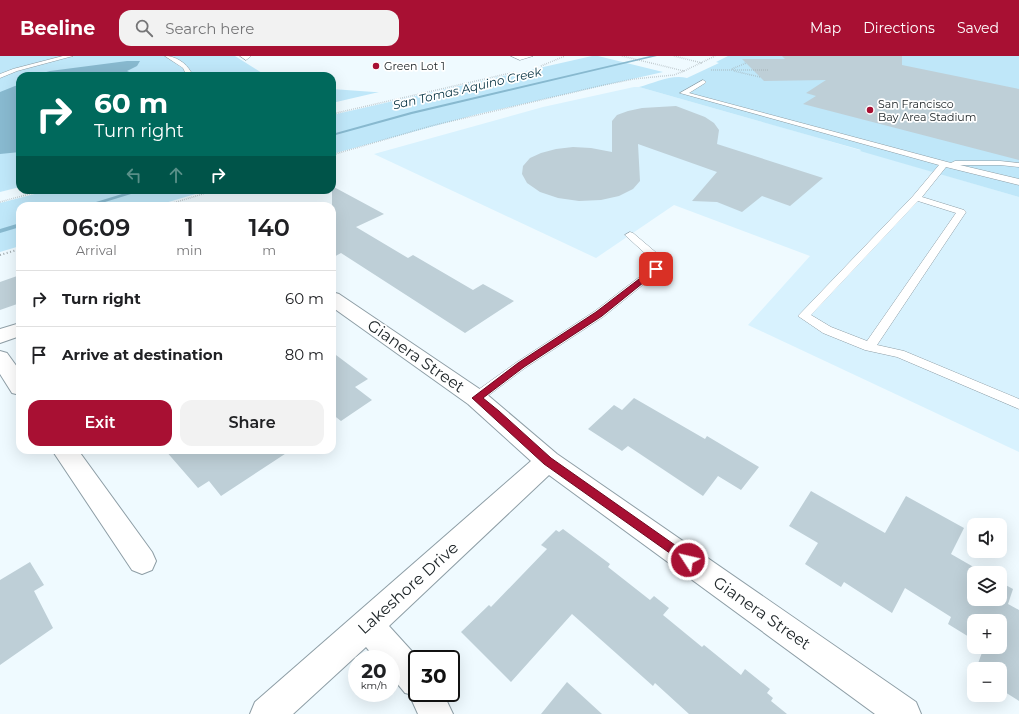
<!DOCTYPE html>
<meta charset="utf-8">
<style>
:root{--surface:#fff;--page:#f2f2f2;--text:#202124;--muted:#757577;--line:#e0e0e0;--accent:#a81033}
body{margin:0;font-family:Montserrat,sans-serif;background:var(--page);color:var(--text);height:100vh;display:flex;flex-direction:column;font-size:15px;white-space:nowrap}
*{box-sizing:border-box;margin:0}
p{font-size:13px;color:var(--muted)}
.icon{flex:none;width:22px;height:22px;fill:none;stroke:currentColor;stroke-width:2;stroke-linecap:round;stroke-linejoin:round}
.map{position:relative;flex:1;overflow:hidden}
.sheet{position:absolute;left:16px;top:146px;width:320px;height:252px;display:flex;flex-direction:column;background:var(--surface);border-radius:12px;box-shadow:0 4px 16px #0002}
.sheet>*{flex:none}
.hud{position:absolute;left:16px;top:16px;width:320px;height:122px;border-radius:12px;box-shadow:0 4px 16px #0002;background:#00695c;color:#fff;overflow:hidden}
.fabs{position:absolute;left:967px;top:462px;display:grid;gap:8px}
.fabs a{display:grid;place-items:center;width:40px;height:40px;border-radius:8px;background:var(--surface);box-shadow:0 4px 16px #0002;font-size:20px}
.speed{position:absolute;left:348px;top:594px;display:flex;gap:8px;font-size:20px;font-weight:700;text-align:center}
.speed>*{display:grid;place-content:center;width:52px;height:52px;border-radius:50%;background:var(--surface);box-shadow:0 4px 16px #0002;line-height:1}
.speed small{font-size:10px;font-weight:400}
.speed .limit{border:2px solid #111;border-radius:6px;background:#fff;color:#111}
.pin{position:absolute;display:grid;place-items:center;width:34px;height:34px;color:#fff;margin:-17px;border-radius:8px;box-shadow:0 2px 6px #0006}
.me{position:absolute;width:44px;margin:-22px;rotate:305deg;stroke-linejoin:round;filter:drop-shadow(0 0 3px #0008)}
.turn{display:flex;align-items:center;gap:14px;height:84px;padding:0 12px;font-size:18px}
.turn .icon{width:52px;height:52px;stroke-width:2.5}
.turn b{display:block;font-size:28px;line-height:34px}
.lanes{display:flex;align-items:center;height:38px;padding:0 12px;background:#0003;justify-content:center;gap:20px;direction:ltr}
.lanes .off{opacity:.35}
.eta{display:flex;justify-content:space-evenly;align-items:center;height:68px;text-align:center}
.eta b{font-size:24px;font-weight:600;line-height:28px}
.button{display:flex;gap:8px;margin-top:auto;padding:8px 12px}
.button a{flex:1;height:46px;border-radius:12px;background:var(--accent);color:#fff;font-size:16px;font-weight:600;line-height:46px;text-align:center}
.button a+a{background:var(--page);color:var(--text)}
ul{padding:0;list-style:none}
li{display:flex;align-items:center;gap:12px;height:56px;padding:0 12px;border-top:1px solid var(--line)}
li div{flex:1}
li b{display:block;font-size:15px}
li em{font-style:normal}
header{display:flex;align-items:center;gap:24px;box-sizing:border-box;height:56px;padding:0 20px;background:var(--accent);color:#fff}
header strong{font-size:19px}
nav{display:flex;gap:22px;margin-inline-start:auto;font-size:14px}
.search{width:280px;height:36px;background:var(--page);display:flex;align-items:center;gap:10px;box-sizing:border-box;padding:0 14px;border-radius:12px;color:var(--muted);font-size:15px}
.map>svg:first-child{display:block}
.built{fill:#d8f2fe}
.green{fill:#bfe7f9}
.water{fill:#88b9cf}
.lines{fill:none;stroke-linecap:round;stroke-linejoin:round}
.stream{fill:#88b9cf;fill-rule:evenodd}
.building{fill:#becfd7}
.service-casing{stroke:#8e9ea6;stroke-width:1}
.pedestrian-casing{stroke:#8e9ea6;stroke-width:1}
.minor-casing{stroke:#8e9ea6;stroke-width:2}
.path-far1{stroke:#a0a9ad;stroke-width:1.5;stroke-dasharray:0.5 1.5;stroke-linecap:butt}
.path{stroke:#a0a9ad;stroke-width:2;stroke-dasharray:1 2.5;stroke-linecap:butt}
.service{fill:#fff;fill-rule:evenodd}
.pedestrian{fill:#fff;fill-rule:evenodd}
.minor{fill:#fff;fill-rule:evenodd}
.route{fill:#a81033;stroke:#6d0a21}
.poi-dot{fill:#a81033;stroke:#fff;stroke-width:1.5}
.labels{text-anchor:middle;dominant-baseline:central;stroke-width:3.5;stroke-linejoin:round;paint-order:stroke}
.far-poi-label{font-size:11px;fill:#21282b;stroke:#fff;text-anchor:start}
.far-water-label{font-size:12px;font-style:italic;fill:#043141;stroke:#fff}
.near-street-label{font-size:16px;fill:#21282b;stroke:#fff}
</style>
<header>
<strong>Beeline</strong>
<div class="search"><svg class="icon" aria-label="search" viewBox="0 0 24 24"><circle cx="10" cy="10" r="6"/><path d="M15 15l6 6"/></svg>Search here</div>
<nav><a>Map</a><a>Directions</a><a>Saved</a></nav>
</header>
<div class="map">
<svg width="1019" height="658" viewBox="0 0 1019 658">
<rect width="100%" height="100%" fill="#effaff"/>
<path class="built" d="M634,31h5l166,47 214,63v255l-271,-127 62,-69 -136,-51 -78,53 -222,-104 169,-47z"/>
<path class="green" d="M0,0h235l32,20h-247v111l-20,5z
M592,0h6l65,16 -185,42 -146,40v-39z
M728,0h291v141l-159,-46 1,-1 -222,-63c15,-4 33,-13 48,-9l32,-15 -3,-1z
M332,33l42,3h5l-47,11z
M50,134h159l-54,16h-135v40l-20,6v-49z"/>
<path class="water" d="M127,5h13l-3,5 -10,5 11,5h-107l19,-5z
M20,28v68l-20,2v-62z"/>
<g class="lines">
<path class="stream" d="M650,0h7l-245,58 -80,22v-2l79,-22z
M135,134h9l-52,16h-9z
M20,167v4l-20,6v-4z"/>
</g>
<path class="building" d="M782,0h120v9l117,24v71l-216,-56 13,-8 -10,-3 20,-13 -62,1 -22,-22h43z
M676,50l29,11 9,6 5,7 -2,14 106,34 -33,28 -28,-10 -20,16 -25,-10 -25,-1 25,-29 -79,-28 2,37 -7,8 -14,7 -18,4 -22,1 -21,-3 -18,-6 -13,-9 -5,-9 1,-8 7,-8 11,-5 15,-4 17,-2 18,1 21,4v-31l5,-6 11,-4 14,-3z
M332,130l52,28 -28,13 52,31 5,-3 60,35 10,-6 31,17 -49,32 -124,-80 -9,5z
M20,219v28l-20,7v-28z
M332,296l36,27 -13,8 17,13 -31,21 -9,-7z
M634,342l71,41 2,-3 52,31 -18,23 -23,-14 -15,20 -75,-50 -6,5 -34,-22 26,-24 8,5z
M165,394h126l-70,46 -12,-15 -11,7z
M811,435l74,42 21,-37 58,32 -13,26 33,19h-10v26h26v-17l13,7 -5,15 11,6v91l-19,-12v-20h-24l8,-22h16v-26h-26v19l-26,-16 3,-7 -46,-29 -13,25 -48,-31 -3,5 -36,-23 13,-21 -29,-17z
M563,473l47,35 -2,3 42,33 4,-4 15,12 -6,7 39,32 2,-2 37,30 4,-6 25,20 -3,4 6,5 -2,3 16,13h-98l-34,-31 -2,3 -81,-72 -61,68 -50,-50 28,-27 2,2 56,-58 -6,-4 15,-15 3,2z
M30,506l14,23 -10,6 19,37 -53,37v-85z
M567,626l35,32h-61z"/>
<g class="lines">
<defs>
<path id="service" d="M63,0h10l-56,15 -17,7v-4l13,-5z
M165,0c11,0 21,7 26,16l-2,4h-6l2,-4 -2,-4z
M511,0h22l-13,4z
M703,24l3,2 -1,1 -16,10 262,70 4,-2h45l19,2v4l-19,-2h-40l59,14v6l-73,-18 -24,30 42,13 2,2 -89,133 27,6 115,48v10l-122,-52 -32,-7 -42,-17 -25,-17 115,-120 26,-31 -259,-72zM918,145l38,12 -89,128 -36,-14 -20,-12z
M630,176l3,1 26,22 2,14 -1,2 -57,46 -78,51 -44,33 -5,2 -5,-2 -2,-3 2,-3 46,-33 78,-51 56,-43 -1,-10 -25,-23z"/>
<path id="pedestrian" d="M240,0h10v1l-4,3z"/>
<path id="minor" d="M332,236l7,2 145,98 73,62 359,248 5,12h-46l-326,-239 -160,151 30,33h-2v34h26l10,21h-35l-9,-20 -4,-1 -14,-17v-17h-15l-10,-12 -73,67h-43l5,-12 276,-241 -63,-57 -136,-97z
M20,267v13l-20,7v-14z
M0,295l7,2 13,18v24l-8,-2 -12,-19z
M52,394h26l74,102 4,9 -4,9 -10,4 -10,-4z"/>
</defs>
<use href="#service" class="service-casing"/>
<use href="#pedestrian" class="pedestrian-casing"/>
<use href="#minor" class="minor-casing"/>
<path class="path-far1" d="M622,0l62,15 31,-15
M674,0l28,7
M541,10l24,-10
M732,13l14,-6
M711,14h57
M734,15l26,6
M332,58l183,-42
M332,99l99,-29 173,-41 30,-6 40,-4 10,-4
M0,146l44,-12
M163,150l53,-16"/>
<path class="path" d="M0,199l20,-6"/>
<use href="#service" class="service"/>
<use href="#pedestrian" class="pedestrian"/>
<use href="#minor" class="minor"/>
</g>
<path class="route" d="M656,210l3,1v3l-57,46 -78,51 -41,31 16,13 52,47 141,99 2,3 -2,4 -4,2 -144,-102 -72,-66 46,-35 78,-51z"/>
<g class="poi-dot">
<circle cx="376" cy="10" r="4"/>
<circle cx="870" cy="54" r="4"/>
</g>
<g class="labels">
<g class="far-poi-label">
<text x="384" y="10">Green Lot 1</text>
<text x="878" y="48">San Francisco<tspan x="878" dy="13">Bay Area Stadium</tspan></text>
</g>
<g class="far-water-label">
<text transform="translate(467 32) rotate(-13)">San Tomas Aquino Creek</text>
</g>
<g class="near-street-label">
<text transform="translate(416 300) rotate(35)">Gianera Street</text>
<text transform="translate(408 532) rotate(-42)">Lakeshore Drive</text>
<text transform="translate(762 557) rotate(35)">Gianera Street</text>
</g>
</g>
</svg>
<div class="fabs">
<a><svg class="icon" aria-label="sound" viewBox="0 0 24 24"><path d="M4 9h4l5-4v14l-5-4H4zM17 9q2 3 0 6"/></svg></a>
<a><svg class="icon" aria-label="layers" viewBox="0 0 24 24"><path d="M12 4l9 5-9 5-9-5zM3 14l9 5 9-5"/></svg></a>
<a>+</a>
<a>−</a>
</div>
<div class="speed"><div>20<small>km/h</small></div><div class="limit">30</div></div>
<div class="pin" style="left:656px;top:213px;background:#d93025"><svg class="icon" aria-label="arrive" viewBox="0 0 24 24"><path d="M6 21V4h12l-3 4 3 4H6"/></svg></div>
<svg class="me" style="left:688px;top:504px" viewBox="-20 -20 40 40"><circle r="17" fill="#a81033" stroke="#fff" stroke-width="3"/><path d="M0-11L8 9 0 5-8 9z" fill="#fff"/></svg>
<div class="hud">
<div class="turn"><svg class="icon" aria-label="right" viewBox="0 0 24 24"><path d="M7 20v-9h11M14 6l5 5-5 5"/></svg><div><b>60 m</b>Turn right</div></div>
<div class="lanes"><svg class="icon off" aria-label="left" viewBox="0 0 24 24"><path d="M17 20v-9H6M10 6l-5 5 5 5"/></svg><svg class="icon off" aria-label="ahead" viewBox="0 0 24 24"><path d="M12 20V5M6 11l6-6 6 6"/></svg><svg class="icon" aria-label="right" viewBox="0 0 24 24"><path d="M7 20v-9h11M14 6l5 5-5 5"/></svg></div>
</div>
<section class="sheet">
<div class="eta">
<div><b>06:09</b><p>Arrival</p></div>
<div><b>1</b><p>min</p></div>
<div><b>140</b><p>m</p></div>
</div>
<ul>
<li><svg class="icon" aria-label="right" viewBox="0 0 24 24"><path d="M7 20v-9h11M14 6l5 5-5 5"/></svg><div><b>Turn right</b></div><em>60 m</em></li>
<li><svg class="icon" aria-label="arrive" viewBox="0 0 24 24"><path d="M6 21V4h12l-3 4 3 4H6"/></svg><div><b>Arrive at destination</b></div><em>80 m</em></li>
</ul>
<div class="button"><a>Exit</a><a>Share</a></div>
</section>
</div>
